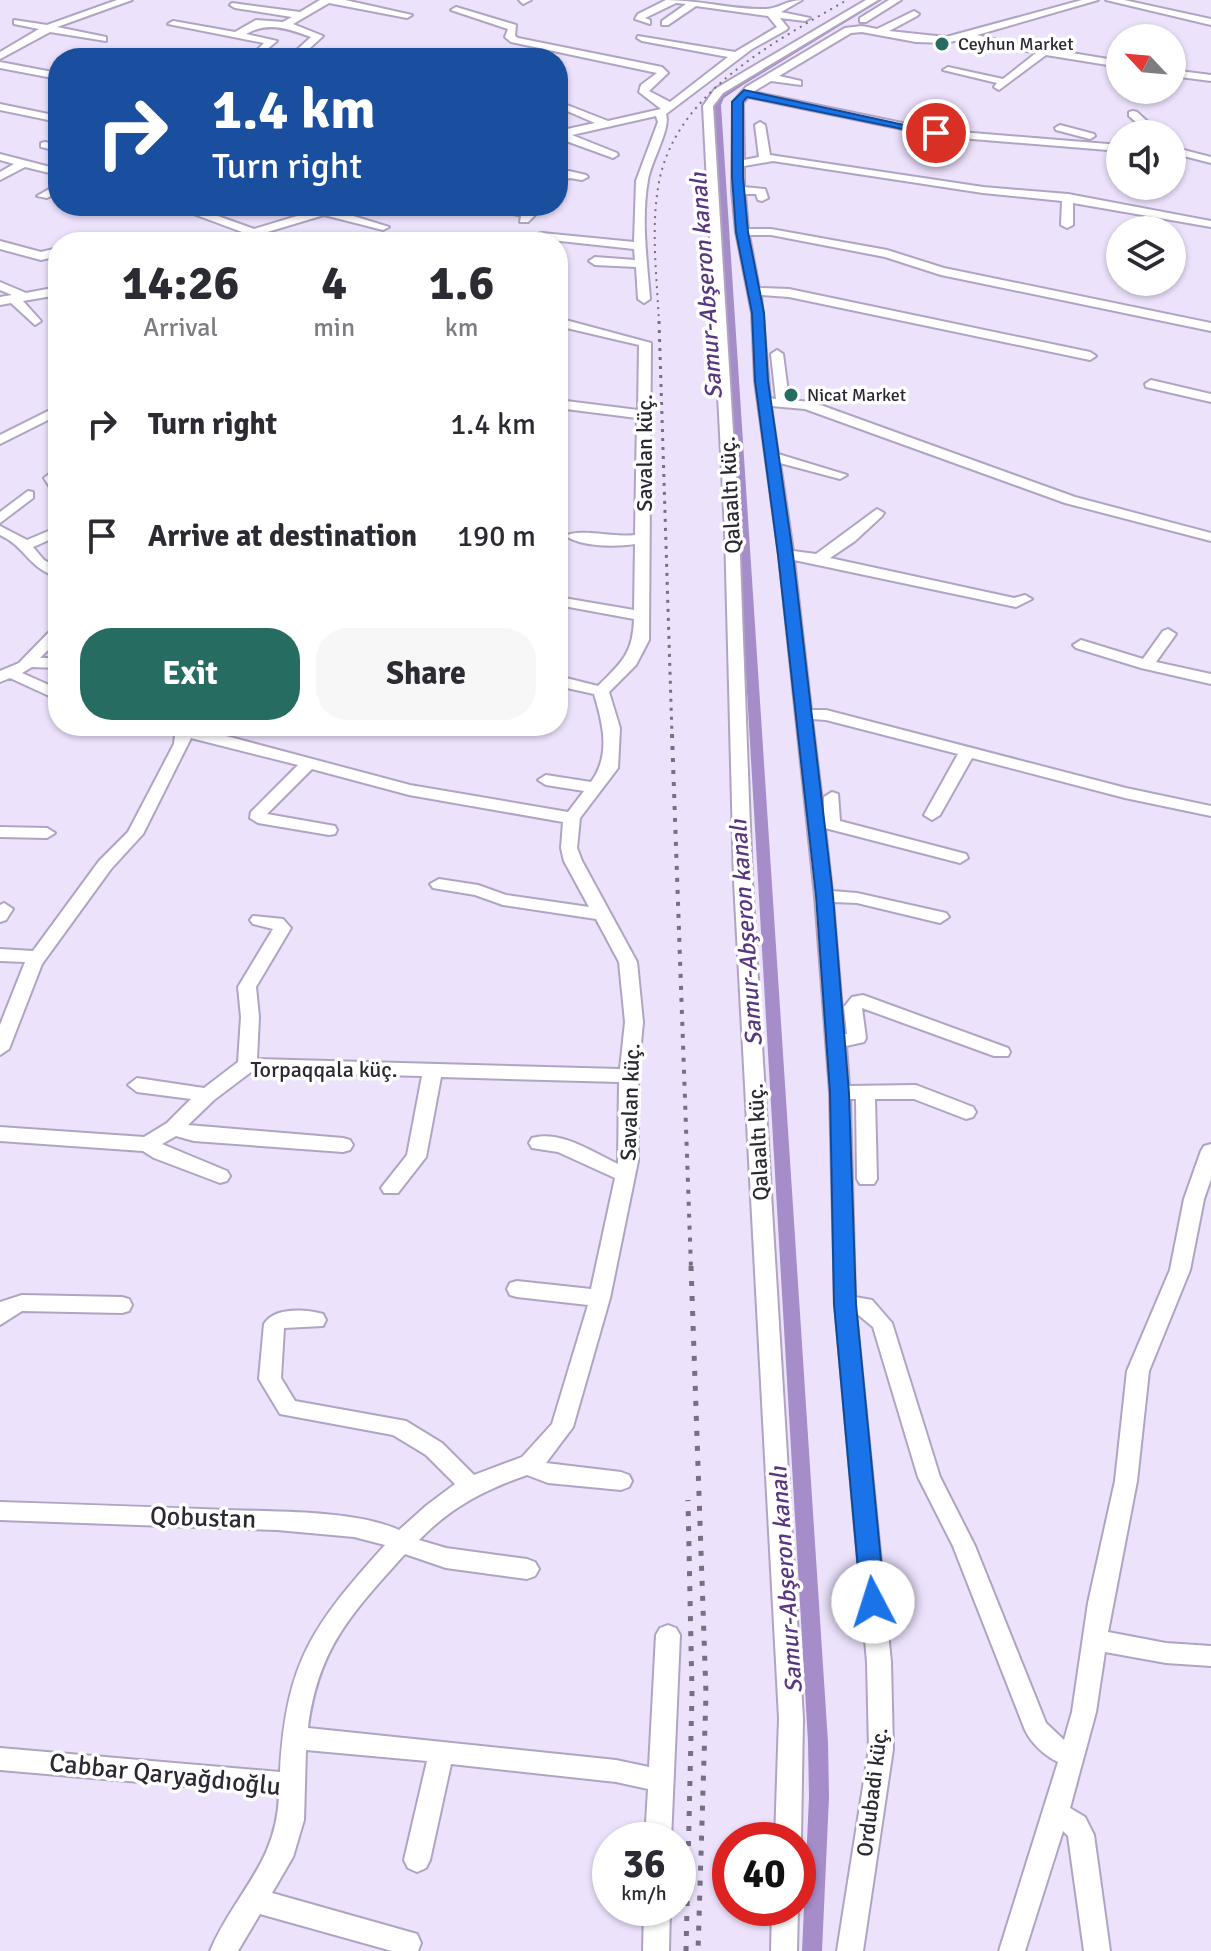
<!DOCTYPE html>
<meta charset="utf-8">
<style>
:root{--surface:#fff;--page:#f7f7f7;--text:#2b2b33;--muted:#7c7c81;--accent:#266c60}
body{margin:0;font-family:Signika,sans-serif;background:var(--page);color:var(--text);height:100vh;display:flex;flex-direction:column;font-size:30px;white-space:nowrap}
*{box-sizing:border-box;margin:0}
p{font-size:26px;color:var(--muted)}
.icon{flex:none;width:44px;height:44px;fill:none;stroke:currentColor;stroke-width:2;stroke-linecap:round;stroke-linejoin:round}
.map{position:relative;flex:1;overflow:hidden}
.sheet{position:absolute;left:48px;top:232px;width:520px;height:504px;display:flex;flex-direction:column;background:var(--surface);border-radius:32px;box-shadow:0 2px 6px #0004}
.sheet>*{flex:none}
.guide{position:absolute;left:48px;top:48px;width:520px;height:168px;border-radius:32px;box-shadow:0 2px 6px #0004;background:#1a4fa0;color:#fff;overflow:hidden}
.needle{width:52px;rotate:296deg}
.buttons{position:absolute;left:1106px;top:24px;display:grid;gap:16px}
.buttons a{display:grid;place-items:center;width:80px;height:80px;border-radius:50%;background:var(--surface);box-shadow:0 2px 6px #0004;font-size:40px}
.speed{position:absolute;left:592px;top:1822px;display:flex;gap:16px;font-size:40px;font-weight:700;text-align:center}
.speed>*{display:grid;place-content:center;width:104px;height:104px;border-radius:50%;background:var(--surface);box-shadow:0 2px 6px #0004;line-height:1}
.speed small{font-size:20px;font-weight:400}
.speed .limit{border:12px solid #d22;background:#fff;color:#111}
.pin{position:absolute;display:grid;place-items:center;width:68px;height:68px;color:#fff;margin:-34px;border:4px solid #fff;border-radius:50%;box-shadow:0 2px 8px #0007}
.me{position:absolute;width:88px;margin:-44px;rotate:355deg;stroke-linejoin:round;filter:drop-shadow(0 0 6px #0008)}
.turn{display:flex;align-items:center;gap:28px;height:168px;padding:0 32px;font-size:36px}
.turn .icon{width:104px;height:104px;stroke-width:2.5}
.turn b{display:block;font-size:56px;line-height:68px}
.eta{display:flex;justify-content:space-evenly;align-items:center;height:136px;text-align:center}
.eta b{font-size:48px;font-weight:700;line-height:56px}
.primary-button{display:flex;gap:16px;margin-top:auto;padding:16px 32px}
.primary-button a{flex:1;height:92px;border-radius:32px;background:var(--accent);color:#fff;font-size:32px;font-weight:700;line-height:92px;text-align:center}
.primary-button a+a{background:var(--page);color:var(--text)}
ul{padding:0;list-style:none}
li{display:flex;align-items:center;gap:24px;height:112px;padding:0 32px}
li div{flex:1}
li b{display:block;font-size:30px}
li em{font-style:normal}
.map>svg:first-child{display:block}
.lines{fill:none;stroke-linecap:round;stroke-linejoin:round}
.canal{fill:#a58dc9;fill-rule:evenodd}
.minor-casing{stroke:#b0a4c2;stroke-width:4}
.minor{fill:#fff;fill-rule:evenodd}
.rail-far3{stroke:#777081;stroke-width:2;stroke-dasharray:2 5;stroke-linecap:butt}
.rail-far2{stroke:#777081;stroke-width:3;stroke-dasharray:3 6;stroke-linecap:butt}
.rail-far1{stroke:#777081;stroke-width:4;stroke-dasharray:4 8;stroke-linecap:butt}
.rail{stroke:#777081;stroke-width:5;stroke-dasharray:5 10;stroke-linecap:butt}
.route{fill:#1a73e8;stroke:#114b97;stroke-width:2}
.poi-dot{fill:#266c60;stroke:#fff;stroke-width:3}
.labels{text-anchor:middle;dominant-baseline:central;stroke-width:7;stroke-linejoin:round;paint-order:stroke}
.far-poi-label{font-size:18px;fill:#2d2934;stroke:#fff;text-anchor:start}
.street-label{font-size:22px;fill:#2d2934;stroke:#fff}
.water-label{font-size:24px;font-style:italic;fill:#583680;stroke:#fff}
.near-street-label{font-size:26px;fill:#2d2934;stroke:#fff}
</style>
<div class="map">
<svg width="1211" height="1951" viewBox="0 0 1211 1951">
<rect width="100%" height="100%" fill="#ece2fc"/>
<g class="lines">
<path class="canal" d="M873,0h9l-139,85 -19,13 -3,7 107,1637 1,55 -7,154h-20l7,-154 -1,-55 -95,-1637 5,-10 19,-14z"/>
<defs>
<path id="minor" d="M117,0h15l-75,27 49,10v4l-56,-9 -50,27v-7l39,-23 -25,-5v-4l33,5z
M320,0h25l67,15 -5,3 -78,-15 -36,21 30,12 -24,22h-11l23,-21c-23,-8 -43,-16 -65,-3l31,7 -18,15 -5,-3 10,-10 -96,-19 5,-3 62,11 21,-12 27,2 9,-5 -57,-9 -5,-3 2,-2 68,9z
M519,0h12l-8,4z
M666,0c34,0 67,10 100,9 12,0 21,-9 36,-9l-21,12 29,6 -5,3 -25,-3 8,10 -2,2 -34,19 -86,65c5,15 -15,47 -18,66 -7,39 -1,80 2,119l-6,4 -6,-4 -2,-32 -41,-2 -6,-4 6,-4 40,3 -1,-11 -92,-10 -15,3 -6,-4 21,-5 92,9 2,-61 22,-59 -2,-6 -84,19 45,18 1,2 -5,3 -55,-20v-7l37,-8 -37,-16 9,-2 41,16 53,-12 -22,-17 2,-7 16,-12 -146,-31 -6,-5 3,-8 -57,-19 5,-3 60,18 -1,11 3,2 144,29 6,6 -19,18 21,11 58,-45 -86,-16 -5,-3 1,-2 97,16 42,-25 -9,-11 -72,-10 -28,19h-6v-4l24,-17 -10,-1 -31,15 5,2v4l-15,-5 3,-5z
M866,0h12l-155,93 -10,13 26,424 13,351 51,837 -2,122 -3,6v-6h-23l4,-122 -45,-837 -9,-351 -22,-424 12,-17z
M889,0h12l-35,22h-6v-4z
M1082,0h16l-121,35 28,7 115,19v6l-74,-12 -47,35 -5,-3 3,-4 -54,-13 5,-3 55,12 33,-26 -70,-15 -20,5 -30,-1 -54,-10 -11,1 -72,43 22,5v4l-30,-4 -18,11 183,38 184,15v6l-184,-15 -188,-39 -5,6 1,57 15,-3 -4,-32 5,-3 5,3 5,30 213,32 85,7 143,27v6l-138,-24v22l-6,3 -6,-3 1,-24 -79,-8 -210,-32 -29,5v21l21,2 3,9 -6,3 -4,-1 -2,-6h-11l3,35h23l116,21 57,18 267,55v8l-270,-56 -56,-18 -114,-22h-22l10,53 30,1 301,63 6,4 -6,4 -301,-63 -28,-2 9,103 6,1 -5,-45 6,-4 6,4 6,46 23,2 263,95 136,36v8l-146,-38 -260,-94 -34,-3 7,48 69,21 -7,4 -60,-16 13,88 23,3 61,-45 7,4 -2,3 -27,25 -25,17 184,40 11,-3 7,4 -16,8 -222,-47 17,150h15l300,78 85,18v10l-86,-18 -153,-40 -32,57 -8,5 -8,-5 34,-61 -132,-34 -14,-1 12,98v-20l8,-5 6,2 2,27 126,33 2,4 -8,5 -135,-35 7,63 25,2 89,20 3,4 -9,6 -83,-20 -24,-1 11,132h3l-3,-27 8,-10 11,-2 145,53 2,4 -2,4h-14l-132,-48 4,30 -2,4 -18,4 3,40 67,-1 57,22 3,5 -3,5 -7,2 -52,-20h-39l2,80 -3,5h-14l-3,-5 -1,-80h-6l5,198 17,3 20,23 48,154 35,69 71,177 18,17 8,-28 16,-109 27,-122 12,-110 43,-101 14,-71 17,-48 3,-5 7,-2v35l-7,20 -14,71 -41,101 -12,110 -29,151 58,11 45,3v20l-45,-3 -61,-11 -9,60 -26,96 15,9 9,18 16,116h-26l-16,-115 -5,-5 -38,120h-26l59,-189c-13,-6 -27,-19 -33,-32l-72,-184 -35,-69 -45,-150 -17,-14 35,349 2,87 -30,202h-26l32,-202 -2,-87 -32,-358 -5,-211 -15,-197 -36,-341 -24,-174 -3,-68 -16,-81 -4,-42 1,-88 13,-15 99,-59 17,-2 15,3 37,-18 5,3 -2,2 -28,15 57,6z
M1106,0h18l87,19v6z
M380,52l20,4 1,2h-37z
M68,54l4,4h-10z
M0,62l58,11v6l-58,-11z
M1172,70l39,5v6l-39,-5z
M0,104l58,12v6l-58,-12z
M1133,111l4,1 24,22h-11l-21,-18v-4z
M1060,125l34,9 1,2 -5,3 -34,-9 -1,-2z
M45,142l13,3v6l-17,-4v-4z
M1172,147l39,10v6l-39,-10z
M0,154l58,15v6l-33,-8 -25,13v-8l14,-8 -14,-4z
M569,171l17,4 2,2 -6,3 -12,-2 -12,3v-7z
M58,184v8l-11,6 -10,-2z
M172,206h18l64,23 76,-23h18l-11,5 52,16 -6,3 -59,-15 -60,18 18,9c-11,0 -24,-6 -33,-5 -12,2 -22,5 -34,5l27,-10z
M503,206h12l20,9 -7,7h-8l1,-6 -15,-4z
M0,241l41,11 17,-4v8l-17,4 -41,-11z
M0,282l26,11 32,-6v8l-35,6 18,20 -6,4 -24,-22 -11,2v-8l12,-2 -12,-5z
M558,318l93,25 -2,297 -13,25 -27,27 11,36 -2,40 -38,50 -3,30 5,13 55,101 6,60 -5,54v85l-28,137 -37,129 -27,36 75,9 8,3 3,6 -3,6 -8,3 -73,-7 -21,-8c-43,15 -76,32 -108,65l27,8 81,11 8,3 4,7 -4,7 -8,3 -81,-11 -41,-14c-52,58 -87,93 -97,174l308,32 33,7 7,-132 4,-7 8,-3 8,3 4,7 -9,205h-26l3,-51 -32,-7 -165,-18 -21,96 -4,8 -9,4 -9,-4 -4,-8 23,-99 -121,-11 -2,70 -11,37 -21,36 145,41 4,9 -3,8h-26l-132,-37 -22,37h-28c25,-59 67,-87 69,-157l-279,-24v-22l280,24c6,-111 33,-147 105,-227l-31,-8 -77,-7 -277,-10v-18c76,2 152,5 228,8 49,2 127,0 171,20l28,-25 28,-21 -29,-29 -33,-20 -113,-21 -21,-35 5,-55c10,-17 42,-15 59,-10l3,6 -3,6 -39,2 -3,50 14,23 111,20 36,22 32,32 48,-18 30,-33 36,-119 -71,-8 -7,-2 -3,-6 3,-6 7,-2 74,8 24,-111 -57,-26 -26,-4 -3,-5 3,-5c29,-8 60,14 86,26l1,-82 -178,-5 -15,80 -28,36h-14l-3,-5 26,-33 15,-79 -171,-4 -37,28 -26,25 155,13 7,2 3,5 -3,5 -7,2 -149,-11 -18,-5 -14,8 65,27 3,5 -3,5 -7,2 -66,-25 -11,-7 -143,-10v-14l144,10 23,-14 24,-24 -54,-7 -9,-7 9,-7 67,10 34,-26 3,-45 -3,-30 35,-58 -20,-5 -3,-4 3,-4 30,3 8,9 -35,59 3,30 -2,42 363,10 5,-47 -6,-60 -23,-43 -93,-14 -28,-10 -42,-7 -3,-4 9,-5 39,6 28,10 83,12 -25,-46 -3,-13 2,-26 -154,-27 -97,-26 -45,45 68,12 2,4 -2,4 -6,1 -71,-12 -8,-5 1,-6 47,-47 -107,-27 -48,96 -32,35 -69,95 -33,85 -9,6v-30l25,-63 -25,-1v-12l33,2 66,-90 29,-29 46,-88 1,-9 -18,-9 43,3 210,56 158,27 16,-21 -38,-6 -8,-5 8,-5 45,7c20,-27 12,-58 3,-88l-36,-8v-10l40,10c23,-23 35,-32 36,-67l-76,-14v-8l76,13 1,-66c-19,3 -53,3 -69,-8 12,-8 51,2 69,-1l2,-117 -79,-10v-8l80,10 1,-65 -81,-19z
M1151,380l60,14v8l-65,-15 -1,-3z
M58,406v9l-58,29v-9z
M58,467v26l-5,-1 -9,-14z
M28,491l5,1v6l-33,25v-11z
M0,526l27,14 31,-13v9l-25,11 11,13 14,8v9c-29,-8 -33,-31 -58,-42z
M58,626v14l-18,18h18v10l-26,-1 -10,6 36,16v11l-48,-22 -10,4v-11l19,-8 34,-35z
M1168,629l8,5 -20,28 55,12v10l-70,-16 -65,-20 -3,-3 8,-5 62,19 20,-28z
M0,827l47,1 8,5 -8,5 -47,-1z
M4,903l9,6 -7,11 -6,2v-17z
M22,1295l100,2 7,2 3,6 -3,6 -7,2 -100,-2 -22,14v-23z
M644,1908h26l-1,43h-26z
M772,1908h26l-1,43h-26z"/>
</defs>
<use href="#minor" class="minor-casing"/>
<use href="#minor" class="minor"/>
<path class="rail-far3" d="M659,323c-2,-44 -8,-92 -1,-135 14,-94 115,-145 189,-188"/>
<path class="rail-far2" d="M659,321l13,415"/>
<path class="rail-far1" d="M672,734l19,534"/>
<path class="rail" d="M691,1266l15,428 -8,257
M686,1951l6,-258 -4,-193"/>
</g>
<path class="route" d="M744,90l197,43 -5,3 -189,-39 -4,5v75l5,55 16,81 4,68 25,174 40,341 16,197 7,211 29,298 -3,7 -9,3 -8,-3 -4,-7 -27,-298 -4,-211 -14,-197 -38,-341 -23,-174 -3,-68 -16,-81 -4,-55v-75z"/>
<g class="poi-dot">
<circle cx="942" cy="44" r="8"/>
<circle cx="791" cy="395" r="8"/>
</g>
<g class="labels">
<g class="far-poi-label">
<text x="958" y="44">Ceyhun Market</text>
<text x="807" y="395">Nicat Market</text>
</g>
<g class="street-label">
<text transform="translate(644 453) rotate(-90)">Savalan küç.</text>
<text transform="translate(730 495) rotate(-93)">Qalaaltı küç.</text>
<text x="324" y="1069">Torpaqqala küç.</text>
<text transform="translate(630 1102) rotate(-88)">Savalan küç.</text>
<text transform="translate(758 1142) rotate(-93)">Qalaaltı küç.</text>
<text transform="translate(872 1792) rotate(-83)">Ordubadi küç.</text>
</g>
<g class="water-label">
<text transform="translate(706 286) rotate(-94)">Samur-Abşeron kanalı</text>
<text transform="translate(746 933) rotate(-94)">Samur-Abşeron kanalı</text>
<text transform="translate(786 1580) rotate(-94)">Samur-Abşeron kanalı</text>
</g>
<g class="near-street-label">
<text transform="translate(203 1518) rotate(2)">Qobustan</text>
<text transform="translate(165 1775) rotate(6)">Cabbar Qaryağdıoğlu</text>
</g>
</g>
</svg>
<div class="buttons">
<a><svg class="needle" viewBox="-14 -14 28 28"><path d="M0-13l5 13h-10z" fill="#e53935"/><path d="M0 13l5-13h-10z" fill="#7c7c81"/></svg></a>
<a><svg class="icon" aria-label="sound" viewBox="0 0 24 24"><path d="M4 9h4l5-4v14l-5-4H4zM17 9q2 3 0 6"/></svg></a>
<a><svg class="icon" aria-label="layers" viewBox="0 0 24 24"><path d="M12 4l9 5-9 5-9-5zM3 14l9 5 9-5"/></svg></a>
</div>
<div class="speed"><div>36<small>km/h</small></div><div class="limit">40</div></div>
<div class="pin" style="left:936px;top:133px;background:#d93025"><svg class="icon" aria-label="arrive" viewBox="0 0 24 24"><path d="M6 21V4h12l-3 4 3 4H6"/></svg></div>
<svg class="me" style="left:873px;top:1602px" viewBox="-20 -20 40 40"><circle r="19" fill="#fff"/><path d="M0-13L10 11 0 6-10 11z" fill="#1a73e8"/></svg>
<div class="guide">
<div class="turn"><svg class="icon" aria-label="right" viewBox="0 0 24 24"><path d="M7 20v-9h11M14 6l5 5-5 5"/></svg><div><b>1.4 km</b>Turn right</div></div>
</div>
<section class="sheet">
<div class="eta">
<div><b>14:26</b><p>Arrival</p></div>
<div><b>4</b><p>min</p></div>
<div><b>1.6</b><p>km</p></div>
</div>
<ul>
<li><svg class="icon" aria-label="right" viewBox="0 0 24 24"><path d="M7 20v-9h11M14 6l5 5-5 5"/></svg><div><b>Turn right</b></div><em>1.4 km</em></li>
<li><svg class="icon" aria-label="arrive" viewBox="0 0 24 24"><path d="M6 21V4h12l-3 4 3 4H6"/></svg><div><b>Arrive at destination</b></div><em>190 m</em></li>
</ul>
<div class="primary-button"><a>Exit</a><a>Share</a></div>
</section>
</div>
